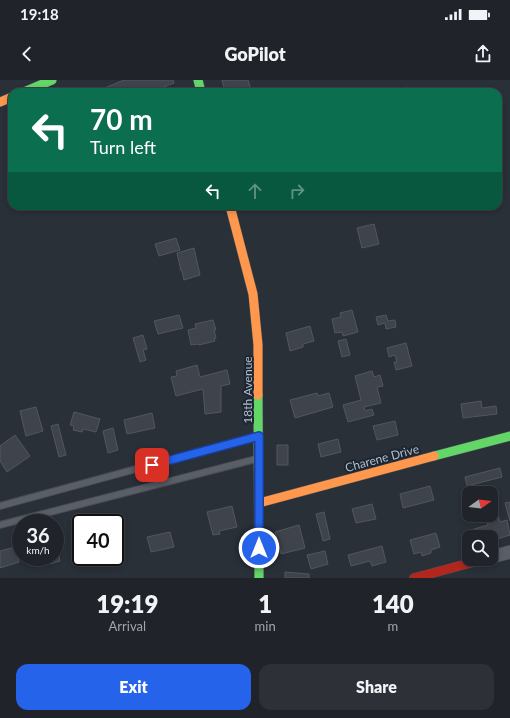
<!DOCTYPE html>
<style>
:root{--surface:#20242a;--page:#2d3036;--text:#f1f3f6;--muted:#a2a4a8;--line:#3d4147;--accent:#2563eb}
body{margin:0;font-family:Lato,sans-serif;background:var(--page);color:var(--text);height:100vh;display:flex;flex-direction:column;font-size:15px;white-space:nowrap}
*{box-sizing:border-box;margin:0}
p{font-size:13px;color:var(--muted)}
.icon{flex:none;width:22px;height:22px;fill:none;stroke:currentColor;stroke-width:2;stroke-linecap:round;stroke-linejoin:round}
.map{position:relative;height:498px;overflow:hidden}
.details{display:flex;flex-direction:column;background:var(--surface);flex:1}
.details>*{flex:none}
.hud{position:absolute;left:8px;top:8px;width:494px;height:122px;border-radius:12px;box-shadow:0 2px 6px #0003,0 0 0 1px var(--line);background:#0b6e4f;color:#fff;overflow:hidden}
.needle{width:26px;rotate:75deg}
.tools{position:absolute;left:462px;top:406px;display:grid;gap:8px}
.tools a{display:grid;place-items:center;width:36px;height:36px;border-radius:8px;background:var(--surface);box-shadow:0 2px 6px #0003,0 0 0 1px var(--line);font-size:20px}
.speed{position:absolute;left:12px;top:434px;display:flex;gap:8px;font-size:20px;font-weight:700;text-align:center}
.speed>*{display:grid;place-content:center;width:52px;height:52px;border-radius:50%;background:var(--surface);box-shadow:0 2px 6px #0003,0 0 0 1px var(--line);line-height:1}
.speed small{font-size:10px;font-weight:400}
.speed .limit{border:2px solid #111;border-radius:6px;background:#fff;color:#111}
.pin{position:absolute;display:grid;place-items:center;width:34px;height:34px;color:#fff;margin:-17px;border-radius:8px;box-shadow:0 2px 6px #0006}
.me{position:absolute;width:44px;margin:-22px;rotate:0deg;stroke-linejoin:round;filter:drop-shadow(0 0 3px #0008)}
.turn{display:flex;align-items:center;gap:14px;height:84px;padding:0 16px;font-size:18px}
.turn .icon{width:52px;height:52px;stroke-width:2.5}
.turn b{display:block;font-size:28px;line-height:34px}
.lanes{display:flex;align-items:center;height:38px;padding:0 16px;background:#0003;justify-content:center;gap:20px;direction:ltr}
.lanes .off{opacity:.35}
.eta{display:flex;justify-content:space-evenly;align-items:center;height:68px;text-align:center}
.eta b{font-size:24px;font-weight:800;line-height:28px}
.primary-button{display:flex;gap:8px;margin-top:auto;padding:8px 16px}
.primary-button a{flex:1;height:46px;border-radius:12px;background:var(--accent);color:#fff;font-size:16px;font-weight:800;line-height:46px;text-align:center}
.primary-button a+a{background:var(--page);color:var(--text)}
.status{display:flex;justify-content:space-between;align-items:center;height:28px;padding:0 20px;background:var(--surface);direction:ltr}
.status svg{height:11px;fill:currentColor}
header{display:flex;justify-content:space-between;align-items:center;height:52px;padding:0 16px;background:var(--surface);font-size:18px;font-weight:800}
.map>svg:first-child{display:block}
.building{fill:#3f444c;stroke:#52575f}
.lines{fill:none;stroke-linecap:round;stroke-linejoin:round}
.lane-casing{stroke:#484c55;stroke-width:8}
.street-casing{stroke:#484c55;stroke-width:14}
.fast-casing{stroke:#484c55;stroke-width:10}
.slow-casing{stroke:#484c55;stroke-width:10}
.jam-casing{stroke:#484c55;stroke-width:10}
.lane{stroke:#5a5e66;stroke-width:6}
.street{stroke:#5a5e66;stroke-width:13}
.fast{stroke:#63d668;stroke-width:9}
.slow{stroke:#ff974d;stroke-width:9}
.jam{stroke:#b3261e;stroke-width:9}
.route-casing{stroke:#184099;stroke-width:10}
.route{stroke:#2563eb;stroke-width:7}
.labels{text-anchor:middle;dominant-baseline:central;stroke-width:4;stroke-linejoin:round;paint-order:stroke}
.street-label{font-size:12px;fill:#b4bcc9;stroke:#1d2633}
</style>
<div class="status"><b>19:18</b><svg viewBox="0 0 49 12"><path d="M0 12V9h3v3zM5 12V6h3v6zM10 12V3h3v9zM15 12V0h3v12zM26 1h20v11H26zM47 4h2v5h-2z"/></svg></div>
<header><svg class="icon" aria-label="back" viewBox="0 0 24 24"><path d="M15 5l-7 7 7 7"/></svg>GoPilot<svg class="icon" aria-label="share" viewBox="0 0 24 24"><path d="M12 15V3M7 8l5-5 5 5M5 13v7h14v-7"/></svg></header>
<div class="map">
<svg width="510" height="498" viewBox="0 0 510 498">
<rect width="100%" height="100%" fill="#2a3038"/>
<path class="building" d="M124,0h49l1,3 -23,9h-56z
M222,0h26l3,10 -6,2h-20z
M407,7l1,5h-10l-1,-3z
M374,144l5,20 -17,4 -5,-20z
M176,158l4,12 -21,6 -4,-12z
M194,168l6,27 -16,5 -2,-9h-1l-4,-18z
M352,230l6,22 -15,4 -1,-4 -7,1 -3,-14 9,-2 -1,-4z
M179,235l4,13 -25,6 -4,-13z
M386,235l2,6 7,-1 1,7 -10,2 -1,-6 -7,2 -2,-8z
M213,240l3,10h-2l2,8h-2l1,3 -16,4 -1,-1 -7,1 -3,-15 8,-2 -1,-4z
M310,246l4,15 -11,3v3l-13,4 -4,-18z
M143,255l4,14 -4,1 3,10 -6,2 -7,-24z
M346,259l4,16 -8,2 -4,-16z
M406,263l6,23 -16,4 -2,-8h3l-2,-7 -6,2 -2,-9z
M197,285l3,12 27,-7 3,14 -9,2v26l-16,2 -2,-25 -27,7 -5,-19 6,-1 -1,-5z
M372,291l2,6 6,-2 3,11 -6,1 4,16 -17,4 1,4 7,-2 2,6 -26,7 -5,-17 18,-5 -6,-24z
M317,313l1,3 11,-3 4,14 -38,11 -5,-18z
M481,321l1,7 14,-2 1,8 -34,4 -2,-14z
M36,327l7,24 -17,5 -6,-25z
M74,332l26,7 -4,13 -13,-3 -1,3 -9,-2 1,-4 -4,-1z
M152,333l3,15 -28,6 -3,-14z
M395,341l3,14 -21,5 -4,-14z
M58,344l8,31 -7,2 -8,-31z
M113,348l5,22 -10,3 -5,-22z
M15,355l15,21 -23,16 -7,-11v-15z
M338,359l3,13 -20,5 -3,-13z
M277,365h11v20h-11z
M500,388l2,9 -35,9 -2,-9z
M430,406l4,14 -31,8 -3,-14z
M510,422v19l-5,-18z
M372,424l4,15 -20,4 -4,-14z
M232,426l5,21 -18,4 1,3 -7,1 -6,-23z
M324,432l6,27 -7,2 -7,-27z
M498,435l2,7 7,-2 3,15 -19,6v-4h-18l-2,-7 17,-5 -2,-6z
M299,445l6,23 -24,6 -6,-22z
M170,452l4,15 -23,5 -4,-15z
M436,453l4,14 -9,3v3l-9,3 -1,-4 -7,2 -4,-14z
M55,459l5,22 -10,3 -2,-7h7z
M382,466l4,16 -14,4 -2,-5 -19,5 -3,-11z
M15,467l4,15 -19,6v-17z
M325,471l3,13 -17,5 -4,-14z
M285,492l24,2v4h-24z"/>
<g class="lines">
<defs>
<path id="lane" d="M0,426l257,-70
M0,445l256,-66"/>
<path id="street" d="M491,477l19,-5"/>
<path id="fast" d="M198,0l3,12
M24,12l28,-12
M258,315l1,183
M434,376l76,-20"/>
<path id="slow" d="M0,22l12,-5
M230,126l23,88 5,51v50
M259,423l175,-47"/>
<path id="jam" d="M414,498l71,-19"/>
</defs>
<use href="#lane" class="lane-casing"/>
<use href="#street" class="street-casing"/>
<use href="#fast" class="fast-casing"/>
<use href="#slow" class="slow-casing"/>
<use href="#jam" class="jam-casing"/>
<use href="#lane" class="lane"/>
<use href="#street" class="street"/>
<use href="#fast" class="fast"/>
<use href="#slow" class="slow"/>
<use href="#jam" class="jam"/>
</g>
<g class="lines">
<defs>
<path id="route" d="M152,385l107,-29v112"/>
</defs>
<use href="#route" class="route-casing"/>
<use href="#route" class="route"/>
</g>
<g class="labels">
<g class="street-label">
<text transform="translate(247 310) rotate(-90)">18th Avenue</text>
<text transform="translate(382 378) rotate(-15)">Charene Drive</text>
</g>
</g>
</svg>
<div class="tools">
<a><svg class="needle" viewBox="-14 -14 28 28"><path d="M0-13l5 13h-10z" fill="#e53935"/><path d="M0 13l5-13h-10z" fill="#a2a4a8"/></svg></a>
<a><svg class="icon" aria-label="search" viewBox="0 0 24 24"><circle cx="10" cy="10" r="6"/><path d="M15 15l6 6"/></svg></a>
</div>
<div class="speed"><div>36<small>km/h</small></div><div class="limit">40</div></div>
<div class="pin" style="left:152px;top:385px;background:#d93025"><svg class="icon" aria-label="arrive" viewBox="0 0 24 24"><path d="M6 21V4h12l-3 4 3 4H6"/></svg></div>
<svg class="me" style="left:259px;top:468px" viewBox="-20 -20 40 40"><circle r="17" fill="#2563eb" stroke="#fff" stroke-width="3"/><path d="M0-11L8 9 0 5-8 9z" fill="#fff"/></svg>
<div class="hud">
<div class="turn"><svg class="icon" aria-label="left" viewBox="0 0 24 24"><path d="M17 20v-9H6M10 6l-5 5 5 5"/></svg><div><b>70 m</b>Turn left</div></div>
<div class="lanes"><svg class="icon" aria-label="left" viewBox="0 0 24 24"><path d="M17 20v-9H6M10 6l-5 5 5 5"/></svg><svg class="icon off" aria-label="ahead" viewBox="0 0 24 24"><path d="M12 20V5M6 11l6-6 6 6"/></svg><svg class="icon off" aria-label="right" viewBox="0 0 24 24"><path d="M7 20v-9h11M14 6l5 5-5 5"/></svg></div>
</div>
</div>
<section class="details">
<div class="eta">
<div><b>19:19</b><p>Arrival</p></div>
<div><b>1</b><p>min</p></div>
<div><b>140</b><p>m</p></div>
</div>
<div class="primary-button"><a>Exit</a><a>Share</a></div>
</section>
